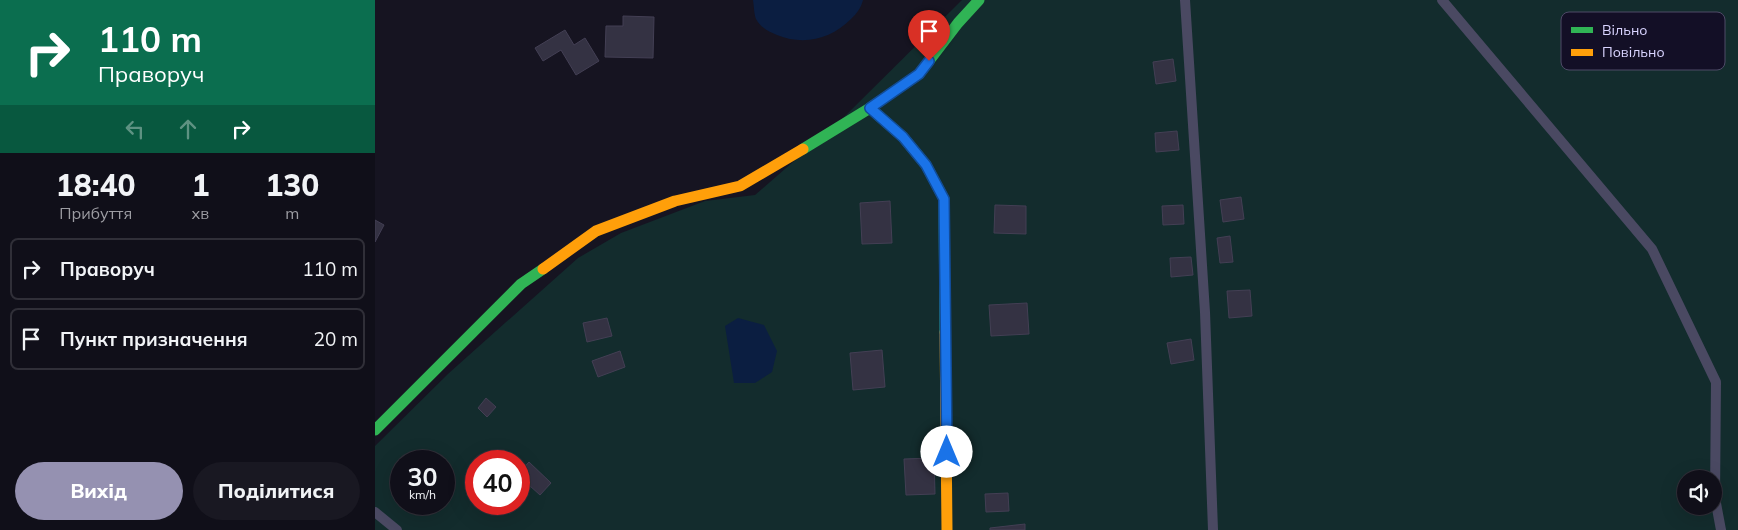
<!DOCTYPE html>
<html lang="uk">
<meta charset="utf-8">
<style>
:root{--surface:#100f19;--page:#191822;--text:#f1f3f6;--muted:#9c9ca2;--line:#302f38;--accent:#9591b1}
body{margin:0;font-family:Mulish,sans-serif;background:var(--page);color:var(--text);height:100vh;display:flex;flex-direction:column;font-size:19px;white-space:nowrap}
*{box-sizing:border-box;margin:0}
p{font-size:16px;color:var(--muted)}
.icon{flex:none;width:28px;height:28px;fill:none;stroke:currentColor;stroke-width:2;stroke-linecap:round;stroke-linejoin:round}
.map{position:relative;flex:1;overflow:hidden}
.side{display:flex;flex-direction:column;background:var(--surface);width:375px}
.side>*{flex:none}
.guide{background:#0b6e4f;color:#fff;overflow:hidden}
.fabs{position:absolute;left:1302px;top:470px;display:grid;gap:10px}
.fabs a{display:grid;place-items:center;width:45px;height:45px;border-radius:50%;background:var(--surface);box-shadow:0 5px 20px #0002,0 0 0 1px var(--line);font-size:25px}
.speed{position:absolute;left:15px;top:450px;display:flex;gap:10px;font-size:25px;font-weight:700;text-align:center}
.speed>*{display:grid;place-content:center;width:65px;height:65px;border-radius:50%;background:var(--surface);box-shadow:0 5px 20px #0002,0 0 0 1px var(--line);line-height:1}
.speed small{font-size:12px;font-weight:400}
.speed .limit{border:8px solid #d22;background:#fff;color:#111}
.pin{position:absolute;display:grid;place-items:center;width:42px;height:42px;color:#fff;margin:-51px -21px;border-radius:50% 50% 50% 0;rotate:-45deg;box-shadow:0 0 5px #0007}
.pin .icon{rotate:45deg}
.me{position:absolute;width:55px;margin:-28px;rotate:0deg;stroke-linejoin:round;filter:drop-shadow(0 0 4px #0008)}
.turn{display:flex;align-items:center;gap:18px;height:105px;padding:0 15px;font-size:22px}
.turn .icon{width:65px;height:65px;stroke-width:2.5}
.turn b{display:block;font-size:35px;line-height:42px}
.lanes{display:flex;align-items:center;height:48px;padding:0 15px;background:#0003;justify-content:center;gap:25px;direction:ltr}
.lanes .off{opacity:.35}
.eta{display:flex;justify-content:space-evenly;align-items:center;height:85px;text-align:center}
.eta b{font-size:30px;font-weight:800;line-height:35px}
.primary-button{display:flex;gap:10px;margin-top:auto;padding:10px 15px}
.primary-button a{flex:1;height:58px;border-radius:30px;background:var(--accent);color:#fff;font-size:20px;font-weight:800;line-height:58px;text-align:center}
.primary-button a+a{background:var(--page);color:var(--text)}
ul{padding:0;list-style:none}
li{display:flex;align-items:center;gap:15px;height:62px;margin:0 10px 8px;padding:0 5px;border:2px solid var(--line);border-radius:8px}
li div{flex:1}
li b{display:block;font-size:19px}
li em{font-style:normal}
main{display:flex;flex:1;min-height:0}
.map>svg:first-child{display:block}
.green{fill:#132c2d;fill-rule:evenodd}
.water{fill:#0b1e41}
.building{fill:#343243;stroke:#433f54}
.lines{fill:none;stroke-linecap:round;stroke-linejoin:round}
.lane{stroke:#4a4962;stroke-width:10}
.fast{stroke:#30b455;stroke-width:11}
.slow{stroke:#ff9f0a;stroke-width:11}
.route-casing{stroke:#114b97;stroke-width:12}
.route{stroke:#1a73e8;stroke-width:9}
.key{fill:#130f26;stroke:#4e4a67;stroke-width:1}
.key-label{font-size:14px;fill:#d9d4ff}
</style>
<main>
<section class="side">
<div class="guide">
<div class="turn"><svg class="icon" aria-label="right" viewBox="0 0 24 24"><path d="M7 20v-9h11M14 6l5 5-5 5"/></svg><div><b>110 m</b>Праворуч</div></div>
<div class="lanes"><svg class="icon off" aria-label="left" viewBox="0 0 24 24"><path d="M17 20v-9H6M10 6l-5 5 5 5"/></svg><svg class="icon off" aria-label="ahead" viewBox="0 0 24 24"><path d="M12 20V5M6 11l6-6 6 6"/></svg><svg class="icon" aria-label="right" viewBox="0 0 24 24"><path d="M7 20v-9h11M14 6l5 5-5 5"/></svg></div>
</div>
<div class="eta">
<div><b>18:40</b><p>Прибуття</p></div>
<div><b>1</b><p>хв</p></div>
<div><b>130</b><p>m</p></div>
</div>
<ul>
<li><svg class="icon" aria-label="right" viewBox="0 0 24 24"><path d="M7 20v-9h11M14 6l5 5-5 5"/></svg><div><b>Праворуч</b></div><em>110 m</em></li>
<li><svg class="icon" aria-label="arrive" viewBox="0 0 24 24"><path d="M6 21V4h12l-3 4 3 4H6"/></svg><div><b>Пункт призначення</b></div><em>20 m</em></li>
</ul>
<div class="primary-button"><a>Вихід</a><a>Поділитися</a></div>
</section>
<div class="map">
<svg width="1363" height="530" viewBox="0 0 1363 530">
<rect width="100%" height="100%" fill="#161421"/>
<path class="green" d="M587,0h776v530h-1363v-84l74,-73 129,-115 43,-25 84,-32 50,-6 85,-74zM26,461h43v43h-43zM101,461h43v43h-43zM1311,479h28v27h-28z"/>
<path class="water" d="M378,0h110c-2,8 -6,13 -12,19 -20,20 -47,27 -74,16 -8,-3 -17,-8 -21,-16 -2,-5 -2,-13 -3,-19z
M363,318l26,7 13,26 -5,21 -17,11h-21l-9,-57z"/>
<path class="building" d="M248,16l31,1 -1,41 -48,-1 1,-31h17z
M190,30l9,15 11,-7 14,23 -23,14 -15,-25 -18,11 -8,-13z
M798,59l3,22 -20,3 -3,-22z
M802,131l2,19 -23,2 -1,-19z
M866,197l3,22 -21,3 -3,-22z
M515,201l2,42 -30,1 -2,-41z
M620,205l31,1v28l-32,-1z
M808,205l1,19 -21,1 -1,-19z
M0,220l9,5 -9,17z
M855,236l3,26 -13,1 -3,-25z
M816,257l2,18 -22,2 -1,-19z
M875,290l2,26 -23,2 -2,-27z
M652,303l2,31 -38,2 -2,-31z
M232,318l5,18 -25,6 -4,-19z
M816,339l3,21 -23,4 -4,-21z
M507,350l3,37 -32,3 -3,-37z
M245,351l5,16 -27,10 -6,-16z
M111,398l10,9 -9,10 -9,-9z
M559,458l1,36 -29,1 -2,-36z
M154,462l22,21 -11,12 -21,-19v-3z
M633,493l1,18 -23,1 -1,-18z
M650,524v6h-35v-2z"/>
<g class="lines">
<path class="lane" d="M810,0l20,312 8,218
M1067,0l210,249 64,133 -1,116 6,32
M0,512l22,18"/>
<path class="fast" d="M495,108l33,29 23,28 18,34 1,133
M428,149l67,-41 49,-34 39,-51 21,-23
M0,430l146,-146 22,-15"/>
<path class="slow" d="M168,269l53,-38 79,-30 65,-15 63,-37
M570,332l2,198"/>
</g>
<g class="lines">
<defs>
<path id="route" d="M554,61l-10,13 -49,34 33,29 23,28 18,34 3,253"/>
</defs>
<use href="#route" class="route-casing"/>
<use href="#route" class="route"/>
</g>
<rect x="1186" y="12" width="164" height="58" rx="8" class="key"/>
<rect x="1196" y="27" width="22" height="6" fill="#30b455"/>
<rect x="1196" y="49" width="22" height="7" fill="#ff9f0a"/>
<g class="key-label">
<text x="1227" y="35">Вільно</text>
<text x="1227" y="57">Повільно</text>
</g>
</svg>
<div class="fabs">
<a><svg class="icon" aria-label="sound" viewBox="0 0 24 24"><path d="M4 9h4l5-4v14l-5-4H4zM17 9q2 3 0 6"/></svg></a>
</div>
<div class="speed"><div>30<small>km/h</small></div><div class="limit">40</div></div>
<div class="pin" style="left:554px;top:61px;background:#d93025"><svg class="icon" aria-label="arrive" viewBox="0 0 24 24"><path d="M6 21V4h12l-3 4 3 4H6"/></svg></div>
<svg class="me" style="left:572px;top:452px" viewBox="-20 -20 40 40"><circle r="19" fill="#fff"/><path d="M0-13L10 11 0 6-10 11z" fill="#1a73e8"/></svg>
</div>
</main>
